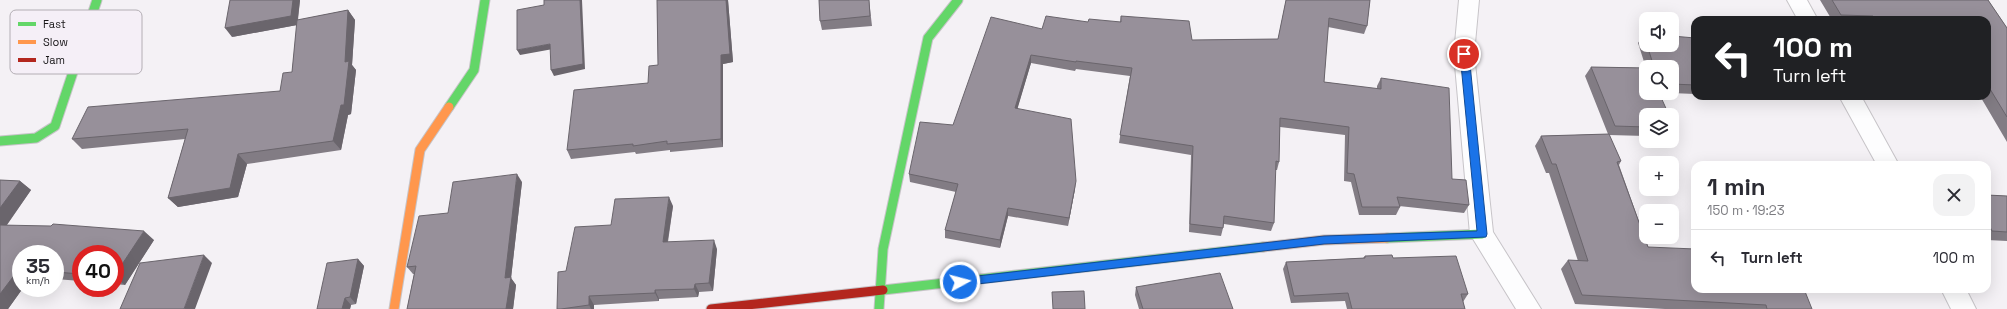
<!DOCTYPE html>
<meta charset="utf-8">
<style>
:root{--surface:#fff;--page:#f2f2f3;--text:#2b2b33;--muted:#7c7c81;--line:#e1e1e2}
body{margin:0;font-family:"Space Grotesk",sans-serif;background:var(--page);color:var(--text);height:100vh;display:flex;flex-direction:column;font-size:15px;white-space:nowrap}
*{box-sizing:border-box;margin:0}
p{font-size:13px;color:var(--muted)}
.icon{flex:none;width:22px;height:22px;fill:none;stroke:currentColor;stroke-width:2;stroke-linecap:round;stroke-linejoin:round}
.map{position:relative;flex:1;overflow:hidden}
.sheet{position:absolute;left:1691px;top:161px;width:300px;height:132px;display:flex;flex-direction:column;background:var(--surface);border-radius:12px;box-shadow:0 4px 16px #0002}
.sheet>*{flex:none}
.top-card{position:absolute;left:1691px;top:16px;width:300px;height:84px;border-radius:12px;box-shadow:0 4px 16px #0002;background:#202124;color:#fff;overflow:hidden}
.controls{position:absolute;left:1639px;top:12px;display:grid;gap:8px}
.controls a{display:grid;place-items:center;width:40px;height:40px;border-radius:8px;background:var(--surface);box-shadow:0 4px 16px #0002;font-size:20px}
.speed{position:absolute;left:12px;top:245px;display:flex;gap:8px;font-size:20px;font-weight:700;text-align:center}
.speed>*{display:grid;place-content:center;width:52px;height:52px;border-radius:50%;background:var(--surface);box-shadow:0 4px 16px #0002;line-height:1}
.speed small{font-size:10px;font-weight:400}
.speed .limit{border:6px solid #d22;background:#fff;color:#111}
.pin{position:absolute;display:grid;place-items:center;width:34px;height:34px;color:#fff;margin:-17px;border:2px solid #fff;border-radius:50%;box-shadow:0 1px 4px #0007}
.me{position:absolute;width:44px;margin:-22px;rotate:83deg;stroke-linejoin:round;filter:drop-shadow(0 0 3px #0008)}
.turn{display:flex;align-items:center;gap:14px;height:84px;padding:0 16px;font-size:18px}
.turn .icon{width:52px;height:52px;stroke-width:2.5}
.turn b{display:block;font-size:28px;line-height:34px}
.round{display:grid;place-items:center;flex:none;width:42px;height:42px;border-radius:12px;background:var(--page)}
.headline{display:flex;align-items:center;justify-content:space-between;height:68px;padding:0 16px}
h1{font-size:24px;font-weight:700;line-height:30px}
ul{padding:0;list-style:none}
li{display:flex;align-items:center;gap:12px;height:56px;padding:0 16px;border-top:1px solid var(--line)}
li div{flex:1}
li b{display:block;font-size:15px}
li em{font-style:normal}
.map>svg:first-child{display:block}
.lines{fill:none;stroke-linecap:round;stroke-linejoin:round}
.street-casing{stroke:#c7c4c8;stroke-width:2}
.fast-casing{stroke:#c7c4c8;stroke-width:11}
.slow-casing{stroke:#c7c4c8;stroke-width:11}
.jam-casing{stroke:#c7c4c8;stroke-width:11}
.street{fill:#fdfdfe;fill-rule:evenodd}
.fast{stroke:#63d668;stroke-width:9}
.slow{stroke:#ff974d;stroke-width:9}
.jam{stroke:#b3261e;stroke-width:9}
.wall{fill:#827c84}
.shaded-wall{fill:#6a656c}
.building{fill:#97909a;stroke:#6a656c}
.route{fill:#1a73e8;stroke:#114b97}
.key{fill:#f5eff7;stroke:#b3aeb4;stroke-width:1}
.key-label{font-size:11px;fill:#181618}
</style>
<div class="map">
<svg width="2007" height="309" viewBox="0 0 2007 309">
<rect width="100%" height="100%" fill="#f4f1f5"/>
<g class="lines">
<defs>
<path id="street" d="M1459,0h20l-5,54 19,178 48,77h-25l-46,-75 -16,-180z
M1787,0h20l11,20h-20z
M1839,96h22l38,69h-22z
M1941,289h25l10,20h-25z"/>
<path id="fast" d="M449,107l25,-37 11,-70
M0,141l36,-3 19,-12 42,-126
M1387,238l95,-4
M883,290l380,-43
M879,309l4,-60 45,-211 30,-38"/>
<path id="slow" d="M1263,247l61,-7 63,-2
M394,309l26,-159 29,-43"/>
<path id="jam" d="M711,309l172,-19"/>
</defs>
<use href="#street" class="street-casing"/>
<use href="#fast" class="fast-casing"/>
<use href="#slow" class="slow-casing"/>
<use href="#jam" class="jam-casing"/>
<use href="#street" class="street"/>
<use href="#fast" class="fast"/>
<use href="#slow" class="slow"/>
<use href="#jam" class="jam"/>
</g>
<path class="wall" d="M300,0l-2,20 50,-10 7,10 -3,45 4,5 -5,44 -3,1 -7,35 -94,14 -9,33 -60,10 -10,-9 17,-59 -103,10 -10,-10 208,-48 12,-19 5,-47 -65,12z
M657,0h71l5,62 -10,2v83l-53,5v-2l-34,4 -1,-2 -64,7 -4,-9 81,-67 10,-18z
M819,0h50l3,26 -50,4 -2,-9z
M1286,0h84l-3,26 -3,8 -36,-7 -4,55 53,7v-3l4,-8 71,101 17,26 -5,8 -65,-7 1,1 -4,8h-37l-8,-33 -7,-1 1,-46 -65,-8 -1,35 -2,8h-2l-1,53 -3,8 -47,-7 -3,12 -32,-4 2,-77 -72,-12 11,-67 -54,-7 -1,2 -44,-8 -14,46 58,80 -7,37 -60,-10 -8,32 -55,-10v-8l11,-38 -46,-10 -1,-8 44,-49 89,-96 46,-7h32l1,-6 71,24 86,-1z
M1820,0h168l19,28v114l-27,-46h7v-76h-155z
M1644,34h2v11h26l23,-7v56l-24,-1h1v-26h-26v69l-37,-1 12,26 -2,4 29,82 164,62h-147l-90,-5 -14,-35 7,-9 10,1 -29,-88h-3l-11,-27 6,-10 67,-2 -23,-58 6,-9 55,1 -8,-25z
M0,180l20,1 11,9 -24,35 147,15 -29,45 -10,-1v-30h-34v27l-26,-2v-25h-34v34h2l-15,21h-8z
M522,182l-11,96 5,7 -3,24h-106l7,-35h-1l-6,-7 41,-54z
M1987,195l20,1v45l-20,-1z
M673,206l-5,36 49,7 -4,42 -14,1 -1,5 -39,2v2l-65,4v4h-37l9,-38 45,-46z
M1365,256l28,2 75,36 -5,8 2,7h-118l-2,-8 -54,2 -8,-34 3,-7 77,-4z
M358,259l6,7 -8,38 -5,1 -1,4h-33z
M1136,287l97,22h-94l-4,-14z"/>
<path class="shaded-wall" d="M293,0h7l-3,25 -65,12 -7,-9z
M580,0h2l3,69 -31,7 -3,-6z
M726,0h2l5,62 -10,2v83l-2,-8v-84z
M348,10l7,10 -3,45 4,5 -5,44 -3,1 -7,35 -8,-9z
M550,44l3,5 -33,6 -3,-5z
M1031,55v8l-16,54v-9z
M238,154l9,10 -9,33 -60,10 -10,-9z
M517,174l5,8 -11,96 5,7 -3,24h-7l-1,-31z
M20,181l11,9 -30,43h-1v-25z
M1076,181l-1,8 -7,37 1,-8z
M669,197l4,9 -7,45 -3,-9z
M1008,208v8l-8,32v-8z
M144,231l10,9 -29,45 -10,-8v-2z
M714,240l3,9 -4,42 -4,-8z
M204,255l8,8 -17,46h-11z
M358,259l6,7 -8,38 -6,-7z
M19,269l2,1v18h2l-15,21h-8v-15z
M695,284l4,8 -1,5 -4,-8z
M655,290l4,9v2l-4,-8z
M589,296l5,9v4h-3l-2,-4z
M345,298l6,7 -1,4h-8z"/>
<path class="building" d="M230,0h63l-2,16 -66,12z
M544,0h36l3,64 -32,6 -1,-26 -33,6v-40l27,-5z
M657,0h69l4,54 -9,1v84l-54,5v-3l-34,5v-2l-66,6 7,-60 74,-7 1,-17 9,-1z
M819,0h50l1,16 -50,5z
M1286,0h84l-3,26 -38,-8 -5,64 57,7v-11l68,10 3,91 14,1 3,25 -72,-8 3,10h-38l-8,-33 -7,-1 2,-46 -69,-9 -1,44 -3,-1 -2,62 -50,-7 -1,12 -33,-4 3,-78 -73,-11 12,-67 -56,-7v1l-45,-7 -16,53 56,11 5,62 -7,37 -61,-10 -8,32 -55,-10 13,-46 -49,-10 11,-52 33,3 38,-108 51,12 4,-13 42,6 1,-3 32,3v-6l68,5 3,19 86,-1z
M1832,0h156l19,28v89l-20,-33v-64h-112l-2,-4 -32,-1z
M348,10l-3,52 4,-1 -5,44h-3l-8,36 -95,13 -8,34 -62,10 20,-69 -116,10 16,-32 192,-16 3,-18 9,-1 5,-52z
M1644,34h2v7z
M1672,36l23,2v47l-23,-1v-17h-18l-7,-22h25z
M1591,67l55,1v25h13l10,22h-23v12l-31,-1z
M1672,123l2,5h-2z
M1609,134l12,27 -4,1 31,85 47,2v40h109l8,20h-45l-1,-4 -184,-10 -14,-35 20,1 -32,-97h-4l-11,-28z
M517,174l-12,104 6,-1 -5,32h-99l9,-43 -9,1 12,-51 29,-3 5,-31z
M0,180l20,1 -20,27z
M1987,195l20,1v36l-15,-1 -5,-10z
M669,197l-6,45 51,-2 -5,43 -14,1 -1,5 -39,1v3l-66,3v9l-28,4h-4l1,-37 8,-1 9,-44 36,-2 4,-26z
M53,224l91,7 -29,44v-21h-34v20l-26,-2v-18h-34v15h-2l-19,25v-69l51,1z
M204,255l-20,54h-64l20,-46z
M1392,255l1,3 63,-2 12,38h-7l4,15h-113l-4,-16 -54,3 -8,-34 79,-4v-2z
M358,259l-8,38 -5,1 -3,11h-25l10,-46z
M1220,273l13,36h-90l-7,-22z
M1084,291l1,18h-32l-1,-17z"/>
<path class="route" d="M1464,51l5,3 18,180 -1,3 -162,7 -364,42 -5,-4 5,-4 364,-42 153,-5 -17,-177z"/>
<rect x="10" y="10" width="132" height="64" rx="6" class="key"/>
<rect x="18" y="22" width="18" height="4" fill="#63d668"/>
<rect x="18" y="40" width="18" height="4" fill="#ff974d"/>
<rect x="18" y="58" width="18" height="4" fill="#b3261e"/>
<g class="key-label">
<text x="43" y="28">Fast</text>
<text x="43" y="46">Slow</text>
<text x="43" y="64">Jam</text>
</g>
</svg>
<div class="controls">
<a><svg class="icon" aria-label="sound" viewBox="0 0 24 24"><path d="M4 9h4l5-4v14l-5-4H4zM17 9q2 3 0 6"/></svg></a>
<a><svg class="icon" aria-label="search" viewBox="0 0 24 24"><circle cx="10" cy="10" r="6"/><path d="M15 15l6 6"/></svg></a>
<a><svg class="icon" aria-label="layers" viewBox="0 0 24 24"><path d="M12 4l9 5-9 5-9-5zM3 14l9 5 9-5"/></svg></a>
<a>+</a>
<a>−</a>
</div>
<div class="speed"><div>35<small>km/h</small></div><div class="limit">40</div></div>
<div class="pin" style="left:1464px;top:54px;background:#d93025"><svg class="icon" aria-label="arrive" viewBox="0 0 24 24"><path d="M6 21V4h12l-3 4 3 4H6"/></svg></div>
<svg class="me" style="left:960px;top:282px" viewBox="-20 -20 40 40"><circle r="17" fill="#1a73e8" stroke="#fff" stroke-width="3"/><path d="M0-11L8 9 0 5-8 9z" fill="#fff"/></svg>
<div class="top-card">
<div class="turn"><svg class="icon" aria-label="left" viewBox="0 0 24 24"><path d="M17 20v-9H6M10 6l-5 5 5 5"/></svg><div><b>100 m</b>Turn left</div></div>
</div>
<section class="sheet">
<div class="headline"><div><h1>1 min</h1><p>150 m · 19:23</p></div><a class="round"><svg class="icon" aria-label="close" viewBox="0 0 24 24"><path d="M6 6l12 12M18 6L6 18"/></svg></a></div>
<ul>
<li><svg class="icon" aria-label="left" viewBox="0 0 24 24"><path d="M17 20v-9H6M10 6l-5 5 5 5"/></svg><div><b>Turn left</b></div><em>100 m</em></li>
</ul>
</section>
</div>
